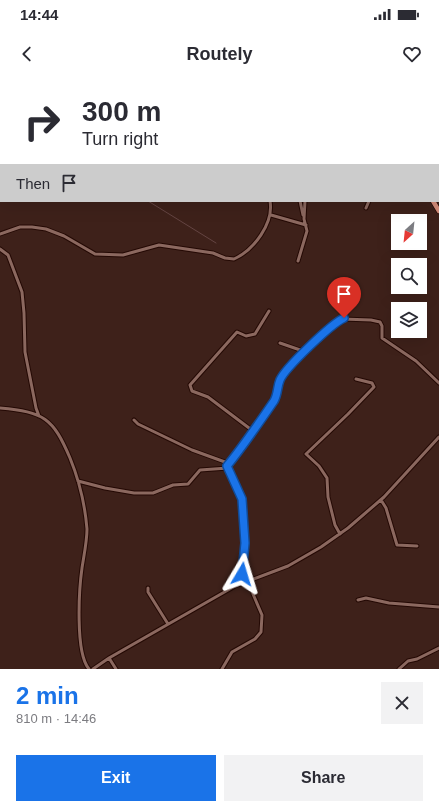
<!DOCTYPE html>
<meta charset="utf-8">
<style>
:root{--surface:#fff;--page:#f2f2f3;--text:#2b2b33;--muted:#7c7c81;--accent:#1a73e8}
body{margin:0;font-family:Helvetica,sans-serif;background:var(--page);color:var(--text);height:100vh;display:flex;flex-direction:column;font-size:15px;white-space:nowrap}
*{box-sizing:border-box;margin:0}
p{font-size:13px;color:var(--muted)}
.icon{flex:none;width:22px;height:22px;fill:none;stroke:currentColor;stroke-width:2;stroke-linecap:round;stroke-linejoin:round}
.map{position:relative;height:589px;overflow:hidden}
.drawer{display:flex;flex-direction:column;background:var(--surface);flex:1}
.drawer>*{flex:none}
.top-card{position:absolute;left:0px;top:0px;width:439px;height:122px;box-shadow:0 4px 16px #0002;background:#fff;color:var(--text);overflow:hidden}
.needle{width:26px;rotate:207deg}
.controls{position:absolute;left:391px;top:134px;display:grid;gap:8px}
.controls a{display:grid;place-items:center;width:36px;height:36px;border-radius:0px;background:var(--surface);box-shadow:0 4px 16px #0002;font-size:20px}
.pin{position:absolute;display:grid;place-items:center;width:34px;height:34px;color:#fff;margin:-41px -17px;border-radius:50% 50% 50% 0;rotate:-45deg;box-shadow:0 0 4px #0007}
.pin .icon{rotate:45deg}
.me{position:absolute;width:44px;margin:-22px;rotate:7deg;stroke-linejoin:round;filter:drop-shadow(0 0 3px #0008)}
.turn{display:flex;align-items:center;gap:14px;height:84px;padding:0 16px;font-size:18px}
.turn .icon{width:52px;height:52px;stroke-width:2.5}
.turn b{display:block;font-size:28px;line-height:34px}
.then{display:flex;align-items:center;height:38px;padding:0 16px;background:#0003;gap:8px;font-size:15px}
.round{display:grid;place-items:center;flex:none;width:42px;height:42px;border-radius:0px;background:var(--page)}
.overview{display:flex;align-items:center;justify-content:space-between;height:68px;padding:0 16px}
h1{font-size:24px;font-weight:700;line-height:30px;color:var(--accent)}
.action{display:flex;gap:8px;margin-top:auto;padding:8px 16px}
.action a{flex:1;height:46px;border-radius:0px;background:var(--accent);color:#fff;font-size:16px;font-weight:700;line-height:46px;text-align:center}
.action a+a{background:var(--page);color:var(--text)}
.status{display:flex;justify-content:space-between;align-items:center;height:28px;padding:0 20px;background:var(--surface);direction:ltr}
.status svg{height:11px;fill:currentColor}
header{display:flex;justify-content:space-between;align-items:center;height:52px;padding:0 16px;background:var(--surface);font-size:18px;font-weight:700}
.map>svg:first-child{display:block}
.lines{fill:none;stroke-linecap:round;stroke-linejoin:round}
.stream{stroke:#644442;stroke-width:1}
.minor-casing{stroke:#240904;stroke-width:5}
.highway-casing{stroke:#240904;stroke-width:6}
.minor{stroke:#8b685f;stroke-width:3}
.highway{stroke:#d28b79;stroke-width:4.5}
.route-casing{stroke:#114b97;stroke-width:10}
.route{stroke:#1a73e8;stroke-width:7}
</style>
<div class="status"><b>14:44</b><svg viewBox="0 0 49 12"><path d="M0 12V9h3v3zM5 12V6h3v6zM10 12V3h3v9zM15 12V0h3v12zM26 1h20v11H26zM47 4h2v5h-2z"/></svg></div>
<header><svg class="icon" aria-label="back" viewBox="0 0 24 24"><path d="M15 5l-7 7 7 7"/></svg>Routely<svg class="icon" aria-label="heart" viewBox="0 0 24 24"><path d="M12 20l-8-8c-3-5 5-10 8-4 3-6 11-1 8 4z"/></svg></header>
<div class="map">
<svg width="439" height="589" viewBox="0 0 439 589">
<rect width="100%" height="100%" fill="#3e211a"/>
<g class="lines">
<path class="stream" d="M67,0l1,1
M148,121l68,42"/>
<defs>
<path id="minor" d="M270,1v-1
M305,1l1,-1
M319,1l1,-1
M429,1l2,-1
M438,86h1
M300,121l3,14
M366,128l3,-7
M271,135l35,10
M0,154l20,-7h12l14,2 18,7 31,18 28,1 36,-10 54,8 12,5 9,1c20,-9 40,-36 36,-58
M0,169l8,6 14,37 2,21 1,39 11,56 3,8
M298,181l9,-30 -3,-12 1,-18
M280,263l23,8
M0,328c44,4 53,10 70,50 9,22 15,47 17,71 0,12 -3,26 -5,39 -3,21 -7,85 7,101
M134,340l4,4 54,26 33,12 17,37 3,44 -3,31 3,8
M253,351l-45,-34 -16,-6 -2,-6 47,-53 9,4 9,-2 14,-23
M227,386l13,-15 34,-51 6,-20 16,-21 46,-40 29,1 9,2 2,4v12l34,23 23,22
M78,401l27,7 29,5h19l20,-8 15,-1 12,-14 28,-2
M381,420l5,8 11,37 20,1
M340,454l-5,-9 -7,-28 -1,-19 -8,-12 -13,-12 42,-40 26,-27 -2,-4 -16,-4
M148,508v4l20,32
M358,520l8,-2 23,5 50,4
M109,578l7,11
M93,589l16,-11 126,-72 53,-20 33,-19 27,-19 36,-31 55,-60
M222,589l10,-17 23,-13 6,-7 1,-17 -9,-21 -2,-15
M399,589l9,-8 9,-2 22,-11"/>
<path id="highway" d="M354,0l1,1
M433,121l6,10"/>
</defs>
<use href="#minor" class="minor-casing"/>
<use href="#highway" class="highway-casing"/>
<use href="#minor" class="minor"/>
<use href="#highway" class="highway"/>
</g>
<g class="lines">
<defs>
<path id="route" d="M242,494l3,-31 -3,-44 -15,-33c17,-21 32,-43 47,-65 4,-7 3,-14 6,-21 5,-12 51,-56 64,-62"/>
</defs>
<use href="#route" class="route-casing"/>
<use href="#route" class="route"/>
</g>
</svg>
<div class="controls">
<a><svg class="needle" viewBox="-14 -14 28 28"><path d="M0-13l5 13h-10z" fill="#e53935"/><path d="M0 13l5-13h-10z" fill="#7c7c81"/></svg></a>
<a><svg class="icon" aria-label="search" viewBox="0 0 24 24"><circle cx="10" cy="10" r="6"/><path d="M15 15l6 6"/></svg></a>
<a><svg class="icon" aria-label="layers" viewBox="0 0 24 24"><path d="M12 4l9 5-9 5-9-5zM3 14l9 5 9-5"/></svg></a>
</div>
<div class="pin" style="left:344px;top:238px;background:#d93025"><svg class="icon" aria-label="arrive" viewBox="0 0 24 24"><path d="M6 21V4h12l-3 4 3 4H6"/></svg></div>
<svg class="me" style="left:242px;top:494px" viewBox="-20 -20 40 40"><path d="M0-17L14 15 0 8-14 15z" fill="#1a73e8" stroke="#fff" stroke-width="4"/></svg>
<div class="top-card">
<div class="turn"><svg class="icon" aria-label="right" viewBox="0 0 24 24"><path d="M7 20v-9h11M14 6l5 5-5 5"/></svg><div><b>300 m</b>Turn right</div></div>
<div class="then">Then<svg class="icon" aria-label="arrive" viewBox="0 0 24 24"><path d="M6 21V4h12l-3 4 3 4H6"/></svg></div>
</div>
</div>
<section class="drawer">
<div class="overview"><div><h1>2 min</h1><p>810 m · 14:46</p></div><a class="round"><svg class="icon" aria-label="close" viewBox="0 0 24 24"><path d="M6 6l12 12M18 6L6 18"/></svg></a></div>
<div class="action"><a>Exit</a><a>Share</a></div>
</section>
